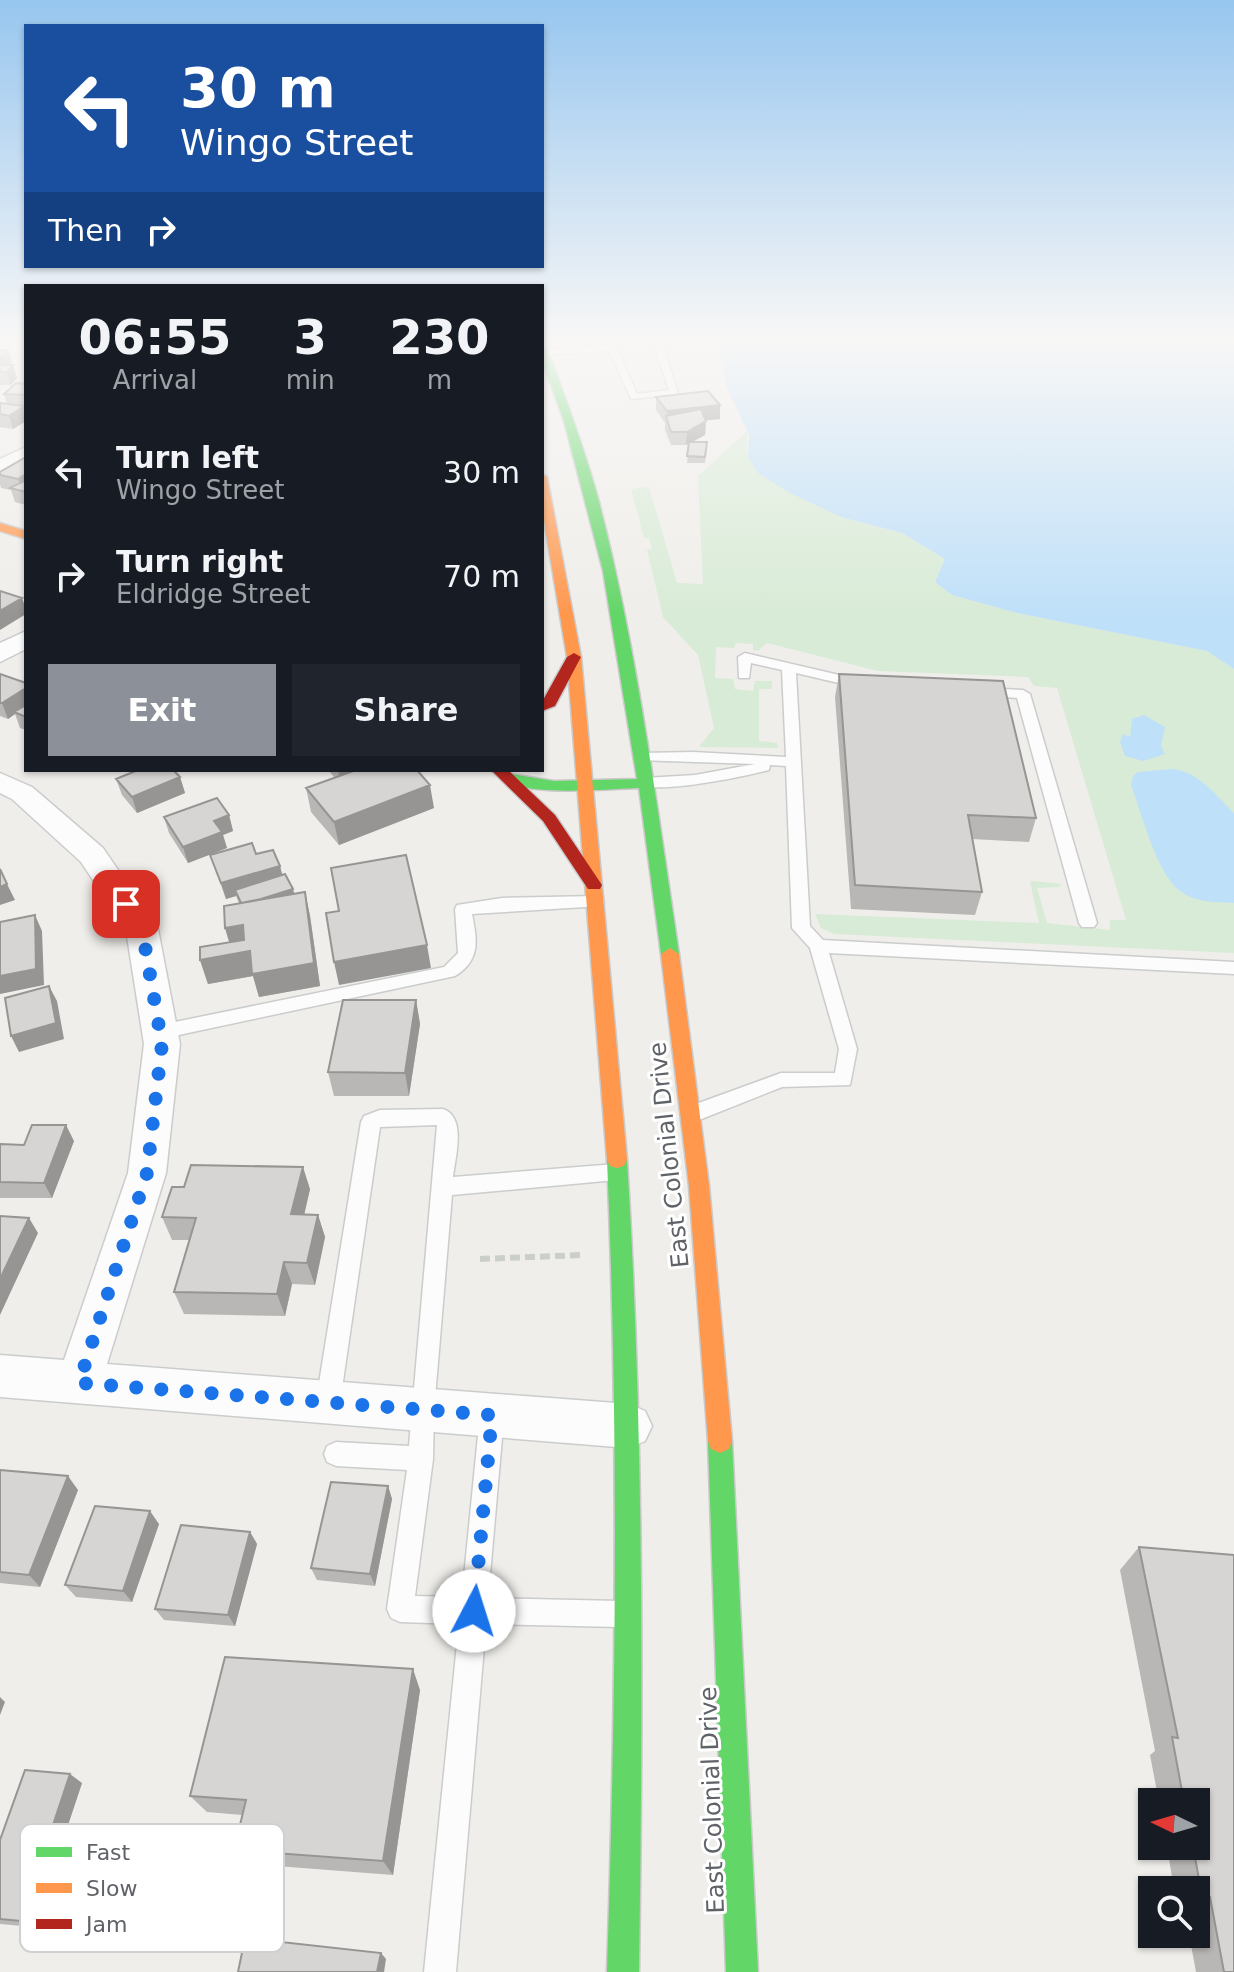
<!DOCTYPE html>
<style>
:root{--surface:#171b24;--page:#20242c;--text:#f1f3f6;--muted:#9ea1a6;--accent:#8c9099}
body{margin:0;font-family:"DejaVu Sans",sans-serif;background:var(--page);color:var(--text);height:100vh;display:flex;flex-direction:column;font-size:30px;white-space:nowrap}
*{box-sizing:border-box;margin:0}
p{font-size:26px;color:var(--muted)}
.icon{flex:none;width:44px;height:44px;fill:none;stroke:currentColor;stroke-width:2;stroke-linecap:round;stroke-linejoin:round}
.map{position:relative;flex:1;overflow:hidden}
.sheet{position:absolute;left:24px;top:284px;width:520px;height:488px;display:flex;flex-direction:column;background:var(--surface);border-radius:0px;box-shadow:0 2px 6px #0004}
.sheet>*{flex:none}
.hud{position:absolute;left:24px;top:24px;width:520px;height:244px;border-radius:0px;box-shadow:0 2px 6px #0004;background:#1a4fa0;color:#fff;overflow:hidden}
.needle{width:52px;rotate:275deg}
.tools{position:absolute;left:1138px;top:1788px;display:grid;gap:16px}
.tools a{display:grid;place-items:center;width:72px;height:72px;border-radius:0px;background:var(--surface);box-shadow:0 2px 6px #0004;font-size:40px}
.pin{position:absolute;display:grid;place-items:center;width:68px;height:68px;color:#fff;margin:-34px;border-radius:16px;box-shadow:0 4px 12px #0006}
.me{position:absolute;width:88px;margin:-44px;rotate:5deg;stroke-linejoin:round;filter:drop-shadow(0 0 6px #0008)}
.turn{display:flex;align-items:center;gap:28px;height:168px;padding:0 24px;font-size:36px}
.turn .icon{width:104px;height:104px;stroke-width:2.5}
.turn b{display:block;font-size:56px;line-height:68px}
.then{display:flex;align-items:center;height:76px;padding:0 24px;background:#0003;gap:16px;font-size:30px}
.eta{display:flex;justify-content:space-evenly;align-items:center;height:136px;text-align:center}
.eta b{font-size:48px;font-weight:700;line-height:56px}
.primary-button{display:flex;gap:16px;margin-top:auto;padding:16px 24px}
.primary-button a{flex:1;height:92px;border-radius:0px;background:var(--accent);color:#fff;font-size:32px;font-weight:700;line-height:92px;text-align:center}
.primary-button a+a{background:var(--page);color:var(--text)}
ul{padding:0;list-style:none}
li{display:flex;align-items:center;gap:24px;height:104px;padding:0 24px}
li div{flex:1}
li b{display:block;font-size:30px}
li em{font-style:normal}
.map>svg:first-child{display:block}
.green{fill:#d8ebd6}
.water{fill:#bfe0f9}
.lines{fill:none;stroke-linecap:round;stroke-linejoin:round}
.lane-casing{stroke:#cbcccc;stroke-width:3}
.street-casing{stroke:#cbcccc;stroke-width:3}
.fast-casing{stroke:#cacacb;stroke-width:3}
.slow-casing{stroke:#cacacb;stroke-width:3}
.jam-casing{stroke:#cacacb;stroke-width:3}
.path{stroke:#cacfcc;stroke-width:6;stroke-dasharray:10 5;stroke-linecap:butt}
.lane{fill:#fdfcfc;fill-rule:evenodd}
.street{fill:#fdfcfc;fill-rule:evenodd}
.fast{fill:#63d668;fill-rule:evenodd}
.slow{fill:#ff974d;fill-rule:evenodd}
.jam{fill:#b3261e;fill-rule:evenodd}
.wall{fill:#b8b7b5}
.shaded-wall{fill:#969594}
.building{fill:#d6d5d3;stroke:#969594;stroke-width:2}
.route{stroke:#1a73e8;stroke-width:14;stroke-dasharray:0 25.2}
.labels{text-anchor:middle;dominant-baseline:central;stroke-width:6;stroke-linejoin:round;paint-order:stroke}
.street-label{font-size:24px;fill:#5f6368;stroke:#fff}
.key{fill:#fff;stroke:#cfd0d2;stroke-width:2}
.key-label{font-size:22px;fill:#5f6368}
</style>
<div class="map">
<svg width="1234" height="1972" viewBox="0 0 1234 1972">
<rect width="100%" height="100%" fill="#efeeea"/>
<path class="green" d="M747,431l1,26 93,60 61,16 43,26 -10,23 17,13 65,18 191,38 26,18v284l-400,-19 -13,-6 -6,-14 224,9 -9,-41 3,-1 28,3 -1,3 -23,1 10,35 63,7v-10h16l-69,-232 -23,-2 -6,-9 -150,-6 -111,-28 -9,8 -5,-1v-6l-17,-1 -2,5 -18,-1 -1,31 18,1 2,10 18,2 2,-10h17v8h-13v52l18,2 1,5 -79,-1 15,-19 -16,-73 -35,-38 -16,-67 5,-1 -3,-11h-5l-13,-49 18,-2 28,96 26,1 -5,-108z"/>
<path class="water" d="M719,339h515v330l-27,-18 -190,-38 -65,-18 -17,-13 10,-23 -43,-26 -61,-16 -51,-24 -32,-20 -10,-16 1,-22 -23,-49z
M1144,715l21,12 -4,19 4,8 -22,7 -18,-5 -5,-14 3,-8 7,3 2,-18z
M1171,769c27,1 45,27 63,44v90c-18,-1 -38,0 -54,-12 -24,-18 -38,-77 -49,-106l2,-9 5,-4z"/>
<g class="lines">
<defs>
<path id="lane" d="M604,339h9l24,55 32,-4 -17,-51h9l17,55 -47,5 -22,-48 -67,4 3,-5 61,-4z
M745,653l120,28 2,3 -7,4 -64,-15 14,253 13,14 411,22v12l-405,-21 28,96 -7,36 -68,2 -83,33 -7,2 -7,-2 -3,-6 3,-6 96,-35h54l4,-24 -29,-101 -18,-20 -6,-162 -16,-1 -1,5c-23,6 -116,26 -132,13l8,-5 50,-3 60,-11 -118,-4v-6l5,-1 51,-1 93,5 -4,-87 -31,-7 -2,15h-10l-1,-21z
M985,688l38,2 7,4 67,229 -3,4h-12l-3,-4 -62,-225 -37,-3 -2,-3z
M596,896l8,6 -2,4 -130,8c5,26 9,46 -17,62l-295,63 -7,-2 -2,-5 2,-5 7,-2 284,-58 14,-14 -3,-44 2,-4 45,-7z
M443,1109c24,8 12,49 10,68l163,-13 7,2 3,6 -3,6 -7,2 -164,15 -18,215 -1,49 -18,137 47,1 18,-182 4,-8 8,-3 8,3 4,8 -16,183 132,3 9,4 4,9 -4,9 -9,4 -134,-3 -30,348h-32l35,-348 -59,-2 -9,-4 -4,-9 20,-139 -71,-4 -9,-4 -3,-8 3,-8 9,-4 73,4 28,-321 -57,2 -40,275 -4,8 -8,3 -8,-3 -4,-8 45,-280 3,-6 16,-6z"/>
<path id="street" d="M26,341v10l-26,1v-10z
M26,447v14l-26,12v-14z
M26,631v18l-26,13v-19z
M0,773l32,14 71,61 50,73 5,8 22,115 -14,129 -59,191 522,40 16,7 7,15 -7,15 -16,7 -629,-51v-42l64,5 64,-187 16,-129 -18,-114 -45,-68 -69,-63 -12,-6z"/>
<path id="fast" d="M542,345l5,3c18,49 37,99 51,150 39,150 58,303 81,456l-9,6 -9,-6 -22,-166c-30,1 -114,9 -136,-9l8,-5 43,7 83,-2 -34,-208 -39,-150 -22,-60z
M617,1152l7,2 3,6c17,271 16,541 12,812h-32c9,-271 12,-541 0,-812l3,-6z
M720,1429l9,4 3,8 26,531h-32l-18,-531 3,-8z"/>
<path id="slow" d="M542,474l5,3 34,180 46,503 -3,6 -7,2 -7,-2 -3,-6 -40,-503 -25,-148z
M0,523l26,8v8l-26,-8z
M670,948l9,6 30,232 23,255 -3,8 -9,4 -9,-4 -3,-8 -19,-255 -28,-232z"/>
<path id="jam" d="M574,653l7,4 -26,49 -13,5v-9l25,-45z
M491,770h17l47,45 47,70 -2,4h-12l-45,-68z"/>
</defs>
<use href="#lane" class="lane-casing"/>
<use href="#street" class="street-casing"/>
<use href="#fast" class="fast-casing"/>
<use href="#slow" class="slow-casing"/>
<use href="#jam" class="jam-casing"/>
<path class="path" d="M480,1259l103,-4"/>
<use href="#lane" class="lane"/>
<use href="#street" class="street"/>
<use href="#fast" class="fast"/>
<use href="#slow" class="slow"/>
<use href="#jam" class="jam"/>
</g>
<path class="wall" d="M0,350l12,12 -3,3h4l4,13 -6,7h-11z
M26,384v24h-1l1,13 -13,8 -13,-2v-24l7,1 -3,-10z
M656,397l64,22 -14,1 -1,15 -13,7h15l-2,21h-18l2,-19 -3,1h-15l-6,-15v-7l-9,-13z
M26,457v48l-11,-3 -4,-12 -10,-2 -1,-4v-12z
M0,674l26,9v47l-6,-2 -5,-14 -7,5 -8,-3z
M839,674l197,144 -7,24 -57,-3 10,53 -7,23 -124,-6 -16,-212z
M328,770h89l17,38 -95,37 -28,-33 -5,-24 29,-10z
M180,777l5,16 -48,20 -15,-18 -6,-16z
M229,815l4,16 -10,4 4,13 -39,15 -19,-30 -5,-16z
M256,854l24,12 2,9 13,19 10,-2 5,24 10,70 -61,11 -6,-21 -45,8 -8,-24 29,-18 -4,-14 14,-25 -3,-7 -10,3 -16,-44z
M416,1000l4,24 -11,72h-75l-6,-24z
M74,1141l-22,57h-52v-54l24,1z
M310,1189l-6,26h14l7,22 -10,48 -23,-1 -7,32 -101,-2 -10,-22 15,-52h-17l-10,-23z
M0,1470l78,20 -38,97 -40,-4z
M388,1486l4,13 -17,87 -58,-6 -6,-12z
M159,1524l-27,78 -56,-5 -11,-12z
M250,1532l7,12 -22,82 -71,-6 -9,-11z
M1139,1547l95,425h-38l-7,-38h7v-44h-22l-7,-44h29v-44h-37l-9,-47 5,-4 -35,-181z
M420,1690l-27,185 -143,-11 -16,-14 8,-35 -35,-3 -17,-16z
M82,1783l-48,144 -34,-3v-84z"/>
<path class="shaded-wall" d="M8,350l4,12 -9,10h-3v-14z
M13,365l4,13 -6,7 -4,-13z
M720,405v14l-52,5 -1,-5v-8z
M24,406l2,7v8l-13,8 -4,-13z
M706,421l-1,14 -19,10 1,-13z
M26,474v17h-4l-4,-12z
M22,598l4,11v5l-26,16v-19z
M26,688v19l-12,5 1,2 -7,5 -6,-16z
M338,770h43l-40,15z
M180,777l5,16 -48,20 -5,-16z
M430,785l4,23 -95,37 -5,-23z
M229,815l4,16 -10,4 4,13 -39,15 -5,-16 31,-26z
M280,866l4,16 -49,8 1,6 -10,3 -5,-16z
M7,884l8,16 -15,5v-18z
M293,889l4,16 -55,1z
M305,892l5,24 10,70 -61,11 -6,-21 -45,8 -8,-24 50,-9z
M35,915l7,16 2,54 -44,9v-18z
M243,925l7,23 -18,3 -7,-23z
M427,945l4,23 -92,17 -5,-23z
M49,986l8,15 7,38 -45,13 -8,-16z
M416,1000l4,24 -11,72 -4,-23z
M66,1125l8,16 -22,57 -8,-15z
M303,1167l7,22 -11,48 -8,-23z
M318,1215l7,22 -10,48 -8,-22z
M29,1218l9,15 -38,82v-36z
M284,1262l8,22 -7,32 -8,-22z
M68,1476l10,14 -38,97 -11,-12z
M388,1486l4,13 -17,87 -5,-12z
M150,1511l9,13 -27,78 -9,-11z
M250,1532l7,12 -22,82 -7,-11z
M413,1669l7,21 -27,185 -10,-14z
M0,1697l5,5 -5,13z
M70,1774l12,9 -48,144 -13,-6z
M381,1953l5,6 -2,13h-7z"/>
<path class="building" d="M0,350h8l-8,8z
M0,365h13l-6,7h-7z
M16,383l10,1v11l-22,-1z
M708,391l12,14 -53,6 -11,-14z
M0,403l24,3 -15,10 -9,-2z
M701,409l5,12 -19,11h-16l-5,-16z
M689,442h18l-2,15 -18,-1z
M26,457v17l-8,5 -18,-4v-3z
M26,480v12l-16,-4z
M0,591l22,7 -22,13z
M0,674l26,9v5l-24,15h-2z
M839,674l164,7 33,137 -68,-3 14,77 -127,-7z
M26,705v12l-12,-5z
M138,770h35l7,7 -48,20 -16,-18z
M356,770h61l13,15 -96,37 -28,-34z
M217,798l12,17 -15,6 8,11 -39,15 -19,-30z
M252,843l4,11 17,-4 7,16 -59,17 -11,-28z
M406,855l21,90 -93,17 -8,-49 13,-2 -8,-43z
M0,869l7,15 -7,3z
M285,874l8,15 -32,10 -20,4 -6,-13z
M305,892l9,71 -62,11 -2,-23 -50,9v-13l44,-7 -1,-15 -18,3 -1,-22z
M35,915l1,54 -36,7v-54z
M49,986l7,37 -45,13 -6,-38z
M343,1000h73l-11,73 -77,-1z
M32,1125h34l-22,58 -44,-1v-38l24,1z
M191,1165l112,2 -12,47 27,1 -11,48 -23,-1 -7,32 -103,-2 22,-74 -34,-1 10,-30h12z
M0,1216l29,2 -29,61z
M0,1470l68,6 -39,99 -29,-3z
M331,1482l57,4 -18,88 -59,-6z
M95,1506l55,5 -27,80 -58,-6z
M181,1525l69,7 -22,83 -73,-6z
M1139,1547l95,8v417h-10l-14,-75 -8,-1 -9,-50h3v-44h-12l-12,-65 6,1z
M225,1657l188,12 -30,192 -149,-11 12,-50 -56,-4z
M25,1770l45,4 -49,147 -21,-2v-79z
M245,1938l136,15 -4,19h-139z"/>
<linearGradient id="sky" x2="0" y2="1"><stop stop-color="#97c6ef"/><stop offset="0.55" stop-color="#f8f7f6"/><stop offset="1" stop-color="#f8f7f6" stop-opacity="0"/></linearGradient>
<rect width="1234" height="615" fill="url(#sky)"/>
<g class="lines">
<path class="route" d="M126,904l16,25 20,115 -15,129 -68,210 413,32 -18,196"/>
</g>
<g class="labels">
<g class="street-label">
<text transform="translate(669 1155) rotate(-96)">East Colonial Drive</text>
<text transform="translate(712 1800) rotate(-92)">East Colonial Drive</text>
</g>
</g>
<rect x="20" y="1824" width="264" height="128" rx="12" class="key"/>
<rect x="36" y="1847" width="36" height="10" fill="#63d668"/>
<rect x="36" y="1883" width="36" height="10" fill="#ff974d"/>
<rect x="36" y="1919" width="36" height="10" fill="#b3261e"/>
<g class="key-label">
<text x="86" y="1860">Fast</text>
<text x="86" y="1896">Slow</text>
<text x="86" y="1932">Jam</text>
</g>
</svg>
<div class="tools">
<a><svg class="needle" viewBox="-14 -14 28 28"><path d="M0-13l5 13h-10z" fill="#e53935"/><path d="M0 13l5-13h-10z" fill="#9ea1a6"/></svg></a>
<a><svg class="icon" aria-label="search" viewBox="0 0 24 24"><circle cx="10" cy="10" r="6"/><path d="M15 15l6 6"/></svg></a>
</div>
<div class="pin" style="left:126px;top:904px;background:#d93025"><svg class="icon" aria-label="arrive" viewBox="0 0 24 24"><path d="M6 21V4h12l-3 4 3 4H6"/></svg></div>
<svg class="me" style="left:474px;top:1611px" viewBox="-20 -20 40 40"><circle r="19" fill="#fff"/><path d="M0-13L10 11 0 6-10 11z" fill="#1a73e8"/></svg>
<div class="hud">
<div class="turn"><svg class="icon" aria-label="left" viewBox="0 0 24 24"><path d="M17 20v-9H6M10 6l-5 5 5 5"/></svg><div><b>30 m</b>Wingo Street</div></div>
<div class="then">Then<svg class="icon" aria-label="right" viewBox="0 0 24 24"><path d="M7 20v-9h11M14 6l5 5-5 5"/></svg></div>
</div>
<section class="sheet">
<div class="eta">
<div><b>06:55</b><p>Arrival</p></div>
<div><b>3</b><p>min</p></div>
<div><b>230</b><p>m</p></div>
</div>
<ul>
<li><svg class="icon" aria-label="left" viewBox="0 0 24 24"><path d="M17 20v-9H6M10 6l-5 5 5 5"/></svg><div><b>Turn left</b><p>Wingo Street</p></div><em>30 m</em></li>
<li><svg class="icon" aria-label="right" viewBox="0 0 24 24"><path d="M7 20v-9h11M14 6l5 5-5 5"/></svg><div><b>Turn right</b><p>Eldridge Street</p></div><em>70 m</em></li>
</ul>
<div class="primary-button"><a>Exit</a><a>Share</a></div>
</section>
</div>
